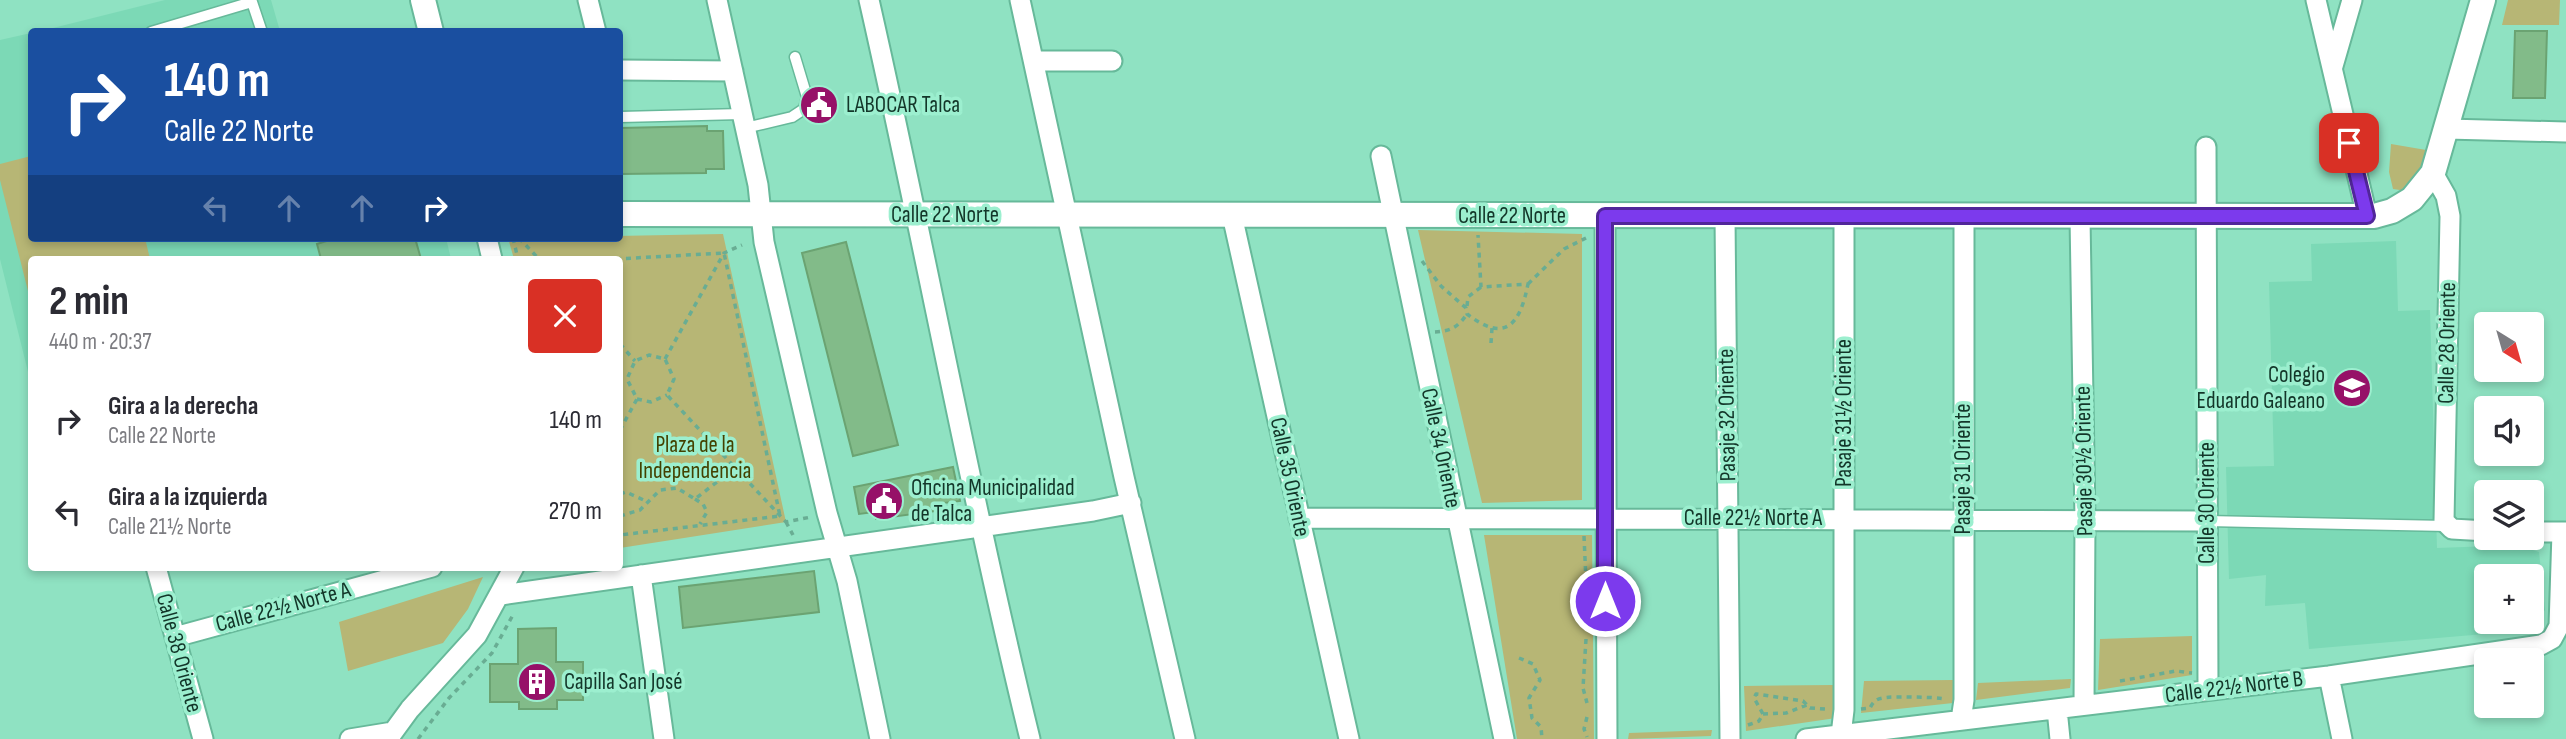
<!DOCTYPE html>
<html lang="es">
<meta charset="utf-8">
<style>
:root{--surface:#fff;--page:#f7f7f7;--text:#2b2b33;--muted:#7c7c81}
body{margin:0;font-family:"Sofia Sans Condensed",sans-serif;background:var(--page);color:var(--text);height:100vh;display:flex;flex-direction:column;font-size:26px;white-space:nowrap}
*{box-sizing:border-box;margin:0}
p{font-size:23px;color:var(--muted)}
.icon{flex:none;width:38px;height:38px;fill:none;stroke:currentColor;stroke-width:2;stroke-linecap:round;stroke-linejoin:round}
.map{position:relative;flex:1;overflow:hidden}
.side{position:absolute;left:28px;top:256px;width:595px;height:315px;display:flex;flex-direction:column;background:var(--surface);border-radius:7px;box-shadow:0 4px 10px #0003}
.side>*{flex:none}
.top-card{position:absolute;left:28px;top:28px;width:595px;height:214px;border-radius:7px;box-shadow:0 4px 10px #0003;background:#1a4fa0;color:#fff;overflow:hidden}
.needle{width:46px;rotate:143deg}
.buttons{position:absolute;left:2474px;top:312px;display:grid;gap:14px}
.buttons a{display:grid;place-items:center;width:70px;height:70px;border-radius:7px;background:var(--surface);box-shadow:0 4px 10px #0003;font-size:35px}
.pin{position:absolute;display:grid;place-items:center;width:60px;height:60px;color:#fff;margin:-30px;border-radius:14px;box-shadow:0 4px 10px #0006}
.me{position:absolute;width:77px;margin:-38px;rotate:0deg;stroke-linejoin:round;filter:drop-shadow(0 0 5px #0008)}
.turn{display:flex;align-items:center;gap:24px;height:147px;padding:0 21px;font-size:32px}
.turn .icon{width:91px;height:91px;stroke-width:2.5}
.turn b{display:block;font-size:49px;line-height:60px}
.lanes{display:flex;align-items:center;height:66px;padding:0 21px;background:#0003;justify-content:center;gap:35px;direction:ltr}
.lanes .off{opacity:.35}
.round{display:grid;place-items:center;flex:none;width:74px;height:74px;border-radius:7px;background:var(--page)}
.headline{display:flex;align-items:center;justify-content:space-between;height:119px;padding:0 21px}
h1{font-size:42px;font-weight:700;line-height:52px}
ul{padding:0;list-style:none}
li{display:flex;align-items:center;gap:21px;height:91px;padding:0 21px}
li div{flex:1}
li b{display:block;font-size:26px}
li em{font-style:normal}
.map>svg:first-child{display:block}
.built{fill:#7cd9b6;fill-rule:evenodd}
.green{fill:#b7b675}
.building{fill:#82bb89;stroke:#6ba372;stroke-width:2}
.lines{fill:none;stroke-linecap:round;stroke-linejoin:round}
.service-casing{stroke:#67b99a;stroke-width:13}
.minor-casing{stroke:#67b99a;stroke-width:23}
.tertiary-casing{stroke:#67b99a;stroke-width:28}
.path{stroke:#69ad93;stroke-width:3.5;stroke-dasharray:5 5;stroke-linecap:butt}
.service{stroke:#fff;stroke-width:10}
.minor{stroke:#fff;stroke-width:19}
.tertiary{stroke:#fff;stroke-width:24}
.route-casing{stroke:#51269a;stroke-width:18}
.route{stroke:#7c3aed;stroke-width:12}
.labels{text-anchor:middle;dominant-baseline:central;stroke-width:7;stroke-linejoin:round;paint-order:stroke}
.poi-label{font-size:23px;fill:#133629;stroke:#9cefcf;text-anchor:start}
.street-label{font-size:23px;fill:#133629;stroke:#9cefcf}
.park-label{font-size:23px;fill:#434100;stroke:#9cefcf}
</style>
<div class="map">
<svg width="2566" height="739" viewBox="0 0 2566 739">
<rect width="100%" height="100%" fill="#8fe2c2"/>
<path class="built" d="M165,0h106l9,31 -243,1z
M31,33l1,205h414l5,21h-419l-1,125 -31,-125v-219z
M2396,241l2,70 32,-1 7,238 81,-3 21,7 6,58 -14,20 -222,19 -4,-46 -40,3 1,-31 -37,4 -3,-112 48,-1 -5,-184 43,-1 -1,-37zM2487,576h45v45h-45z"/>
<path class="green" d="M2508,0h52l-1,25h-57z
M2391,144l41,7 -25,40 -14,-2 -4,-17z
M31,156l1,82h113l5,21h-118l-1,44 -31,-123v-16z
M1418,230l164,4v266l-100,3z
M723,234l63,288 -166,26v-289h-106l-6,-21z
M1484,535h108l2,204h-77z
M483,577l-15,32 -25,34 -95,28 -9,-49z
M2192,636v39l-94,15 2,-51z
M2071,679l-1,9 -94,12 2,-17z
M1953,680v23l-92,10 3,-32z
M1833,685l3,33 -90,13 -2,-45z
M1712,730l-1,6 -83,3 1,-6z"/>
<path class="building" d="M2515,31h32l-2,67h-32z
M707,126v5h16l1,38h-18v4l-86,1v-46z
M336,238h79l6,21h-100l-4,-15z
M846,242l52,203 -45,11 -51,-203z
M953,467l7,34 -17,2 1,7 -68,9 -2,-7 -15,2 -5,-27z
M814,571l5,41 -136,16 -4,-41z
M556,628v34h27v38h-26v9h-38v-7h-29v-38h28v-35z"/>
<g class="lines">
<defs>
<path id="service" d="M151,32l101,-30 10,30
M620,117l122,-3
M745,128l47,-11 12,-8 3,-12 -12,-40
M2207,521l240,5"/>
<path id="minor" d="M588,0l8,32
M717,0l41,185 6,57 63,271 20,68 33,158
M869,0c56,246 101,494 161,739
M1020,0l104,477 61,262
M2316,0l51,216
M1034,61h78
M2333,66l19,-66
M620,70l113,1
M2447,129l119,3
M2206,147l2,543
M1381,156l123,583
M2433,173l13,23 4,20 -6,305 8,8 35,2
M1232,215l117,524
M1605,216l2,523
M1725,216l5,523
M2080,217l5,303 -1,185
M487,238l5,21
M1299,518l908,3
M2532,532h34
M156,567l47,172
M641,575l23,164
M501,595l592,-84 38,-8
M175,637l257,-70
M2329,676l13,63
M2057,709l3,30
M1961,720l3,-20v-483
M1841,735l3,-25v-494
M350,739l43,-7
M388,739l22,-30 67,-74 37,-68
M1806,739l523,-63 212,-31 11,-6 7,-13 3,-94"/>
<path id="tertiary" d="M423,0l8,32
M620,214l1754,2 18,-5 20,-12 21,-26 50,-173"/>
</defs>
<use href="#service" class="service-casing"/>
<use href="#minor" class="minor-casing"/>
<use href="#tertiary" class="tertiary-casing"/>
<path class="path" d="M513,238l5,21
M519,238l20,21
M616,259l108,-6 56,263 -160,19
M1422,261l19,25 25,22 1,6c39,30 53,10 61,-30l-47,3 -3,-52
M1528,284l36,-35 22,-11
M1467,306l1,-9 13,-10
M1435,332c16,-1 23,-5 32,-18
M1491,343l1,-15
M620,344l15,17
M665,359l59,-106 18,-8
M637,399l14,3 16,-7
M620,430l17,-31 -10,-20 8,-18 14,-6 16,4 9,20 -7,16 119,127 25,-5
M620,494l6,-2 22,10
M695,499l8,5 4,8 -7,12
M620,516l20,-6 20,-20 17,-2 18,11 40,-31
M786,522l7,13
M1584,536l2,45
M1586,588l-5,23 6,17
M1586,639l-3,49 4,15
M1519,658l14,6 7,16 -11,18 3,20 9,9 1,12
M2120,681l56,-10 16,2
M1861,709l9,-1c3,-6 6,-9 13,-10 5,-2 56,-1 62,1
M1763,714l23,-1 21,-8
M1587,717l-3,12 3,8
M1748,725l11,-4 4,-7 -9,-16 2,-4 47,7 7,7 15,1
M418,739l31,-41 43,-45 22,-40"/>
<use href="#service" class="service"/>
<use href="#minor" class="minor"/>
<use href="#tertiary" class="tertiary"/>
</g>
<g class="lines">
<defs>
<path id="route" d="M1605,601v-385h762l-18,-73"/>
</defs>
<use href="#route" class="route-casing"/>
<use href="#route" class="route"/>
</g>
<defs>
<symbol id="civic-disc" viewBox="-11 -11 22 22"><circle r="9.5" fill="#961168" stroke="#9cefcf"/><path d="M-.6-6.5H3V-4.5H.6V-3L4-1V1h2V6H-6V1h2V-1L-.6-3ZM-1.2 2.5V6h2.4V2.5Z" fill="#fff"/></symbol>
<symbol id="school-disc" viewBox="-11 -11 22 22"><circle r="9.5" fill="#961168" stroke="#9cefcf"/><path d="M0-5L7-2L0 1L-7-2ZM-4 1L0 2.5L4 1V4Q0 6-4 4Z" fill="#fff"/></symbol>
<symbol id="building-disc" viewBox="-11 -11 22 22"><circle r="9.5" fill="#961168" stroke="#9cefcf"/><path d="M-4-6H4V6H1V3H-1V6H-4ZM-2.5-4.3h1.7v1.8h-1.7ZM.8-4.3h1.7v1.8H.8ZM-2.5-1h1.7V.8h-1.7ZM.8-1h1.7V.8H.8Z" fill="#fff"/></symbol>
</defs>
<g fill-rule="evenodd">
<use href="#civic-disc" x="797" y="83" width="44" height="44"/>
<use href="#school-disc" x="2330" y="366" width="44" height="44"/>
<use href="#civic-disc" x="862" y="479" width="44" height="44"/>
<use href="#building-disc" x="515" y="660" width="44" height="44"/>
</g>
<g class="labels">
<g class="poi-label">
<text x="846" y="105">LABOCAR Talca</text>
<text x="2325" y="375" text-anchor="end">Colegio<tspan x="2325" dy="26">Eduardo Galeano</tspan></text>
<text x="911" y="488">Oficina Municipalidad<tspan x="911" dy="26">de Talca</tspan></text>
<text x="564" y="682">Capilla San José</text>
</g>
<g class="street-label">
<text x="945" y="215">Calle 22 Norte</text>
<text x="1512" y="216">Calle 22 Norte</text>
<text transform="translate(2447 343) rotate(-89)">Calle 28 Oriente</text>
<text transform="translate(1844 413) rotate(-90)">Pasaje 31½ Oriente</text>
<text transform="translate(1727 415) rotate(-91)">Pasaje 32 Oriente</text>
<text transform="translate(1441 448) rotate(78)">Calle 34 Oriente</text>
<text transform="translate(2084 461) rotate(-91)">Pasaje 30½ Oriente</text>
<text transform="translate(1963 469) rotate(-90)">Pasaje 31 Oriente</text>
<text transform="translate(1290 477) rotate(78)">Calle 35 Oriente</text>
<text transform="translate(2207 503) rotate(-90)">Calle 30 Oriente</text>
<text x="1753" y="518">Calle 22½ Norte A</text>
<text transform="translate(283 607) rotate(-15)">Calle 22½ Norte A</text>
<text transform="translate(179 653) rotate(75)">Calle 38 Oriente</text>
<text transform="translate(2234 687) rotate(-7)">Calle 22½ Norte B</text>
</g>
<g class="park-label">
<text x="695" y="445">Plaza de la<tspan x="695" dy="26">Independencia</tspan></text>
</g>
</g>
</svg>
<div class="buttons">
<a><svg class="needle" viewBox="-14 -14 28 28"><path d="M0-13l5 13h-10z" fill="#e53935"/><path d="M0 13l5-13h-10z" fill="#7c7c81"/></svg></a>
<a><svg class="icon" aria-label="sound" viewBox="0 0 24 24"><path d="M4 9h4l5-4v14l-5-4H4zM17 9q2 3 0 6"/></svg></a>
<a><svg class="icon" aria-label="layers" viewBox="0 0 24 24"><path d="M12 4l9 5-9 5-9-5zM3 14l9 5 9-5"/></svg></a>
<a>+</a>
<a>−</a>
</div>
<div class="pin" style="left:2349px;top:143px;background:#d93025"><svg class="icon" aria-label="arrive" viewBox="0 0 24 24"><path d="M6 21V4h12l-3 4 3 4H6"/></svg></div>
<svg class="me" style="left:1605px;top:601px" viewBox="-20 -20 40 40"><circle r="17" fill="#7c3aed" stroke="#fff" stroke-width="3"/><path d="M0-11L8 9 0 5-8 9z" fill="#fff"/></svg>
<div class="top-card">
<div class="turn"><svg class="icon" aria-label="right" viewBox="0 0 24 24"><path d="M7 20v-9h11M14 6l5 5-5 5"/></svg><div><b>140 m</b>Calle 22 Norte</div></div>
<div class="lanes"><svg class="icon off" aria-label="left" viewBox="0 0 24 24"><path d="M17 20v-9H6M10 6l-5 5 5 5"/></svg><svg class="icon off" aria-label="ahead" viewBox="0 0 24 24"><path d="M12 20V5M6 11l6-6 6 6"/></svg><svg class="icon off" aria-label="ahead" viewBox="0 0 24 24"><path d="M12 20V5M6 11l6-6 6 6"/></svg><svg class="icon" aria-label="right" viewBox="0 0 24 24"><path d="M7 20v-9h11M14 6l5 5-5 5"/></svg></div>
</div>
<section class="side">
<div class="headline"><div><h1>2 min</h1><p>440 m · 20:37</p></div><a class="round" style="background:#d93025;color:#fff"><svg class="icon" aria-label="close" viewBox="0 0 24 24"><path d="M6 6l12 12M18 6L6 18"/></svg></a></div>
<ul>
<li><svg class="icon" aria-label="right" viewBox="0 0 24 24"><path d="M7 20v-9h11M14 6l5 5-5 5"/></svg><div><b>Gira a la derecha</b><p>Calle 22 Norte</p></div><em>140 m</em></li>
<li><svg class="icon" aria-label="left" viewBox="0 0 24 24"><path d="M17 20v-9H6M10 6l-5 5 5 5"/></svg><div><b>Gira a la izquierda</b><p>Calle 21½ Norte</p></div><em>270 m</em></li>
</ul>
</section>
</div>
